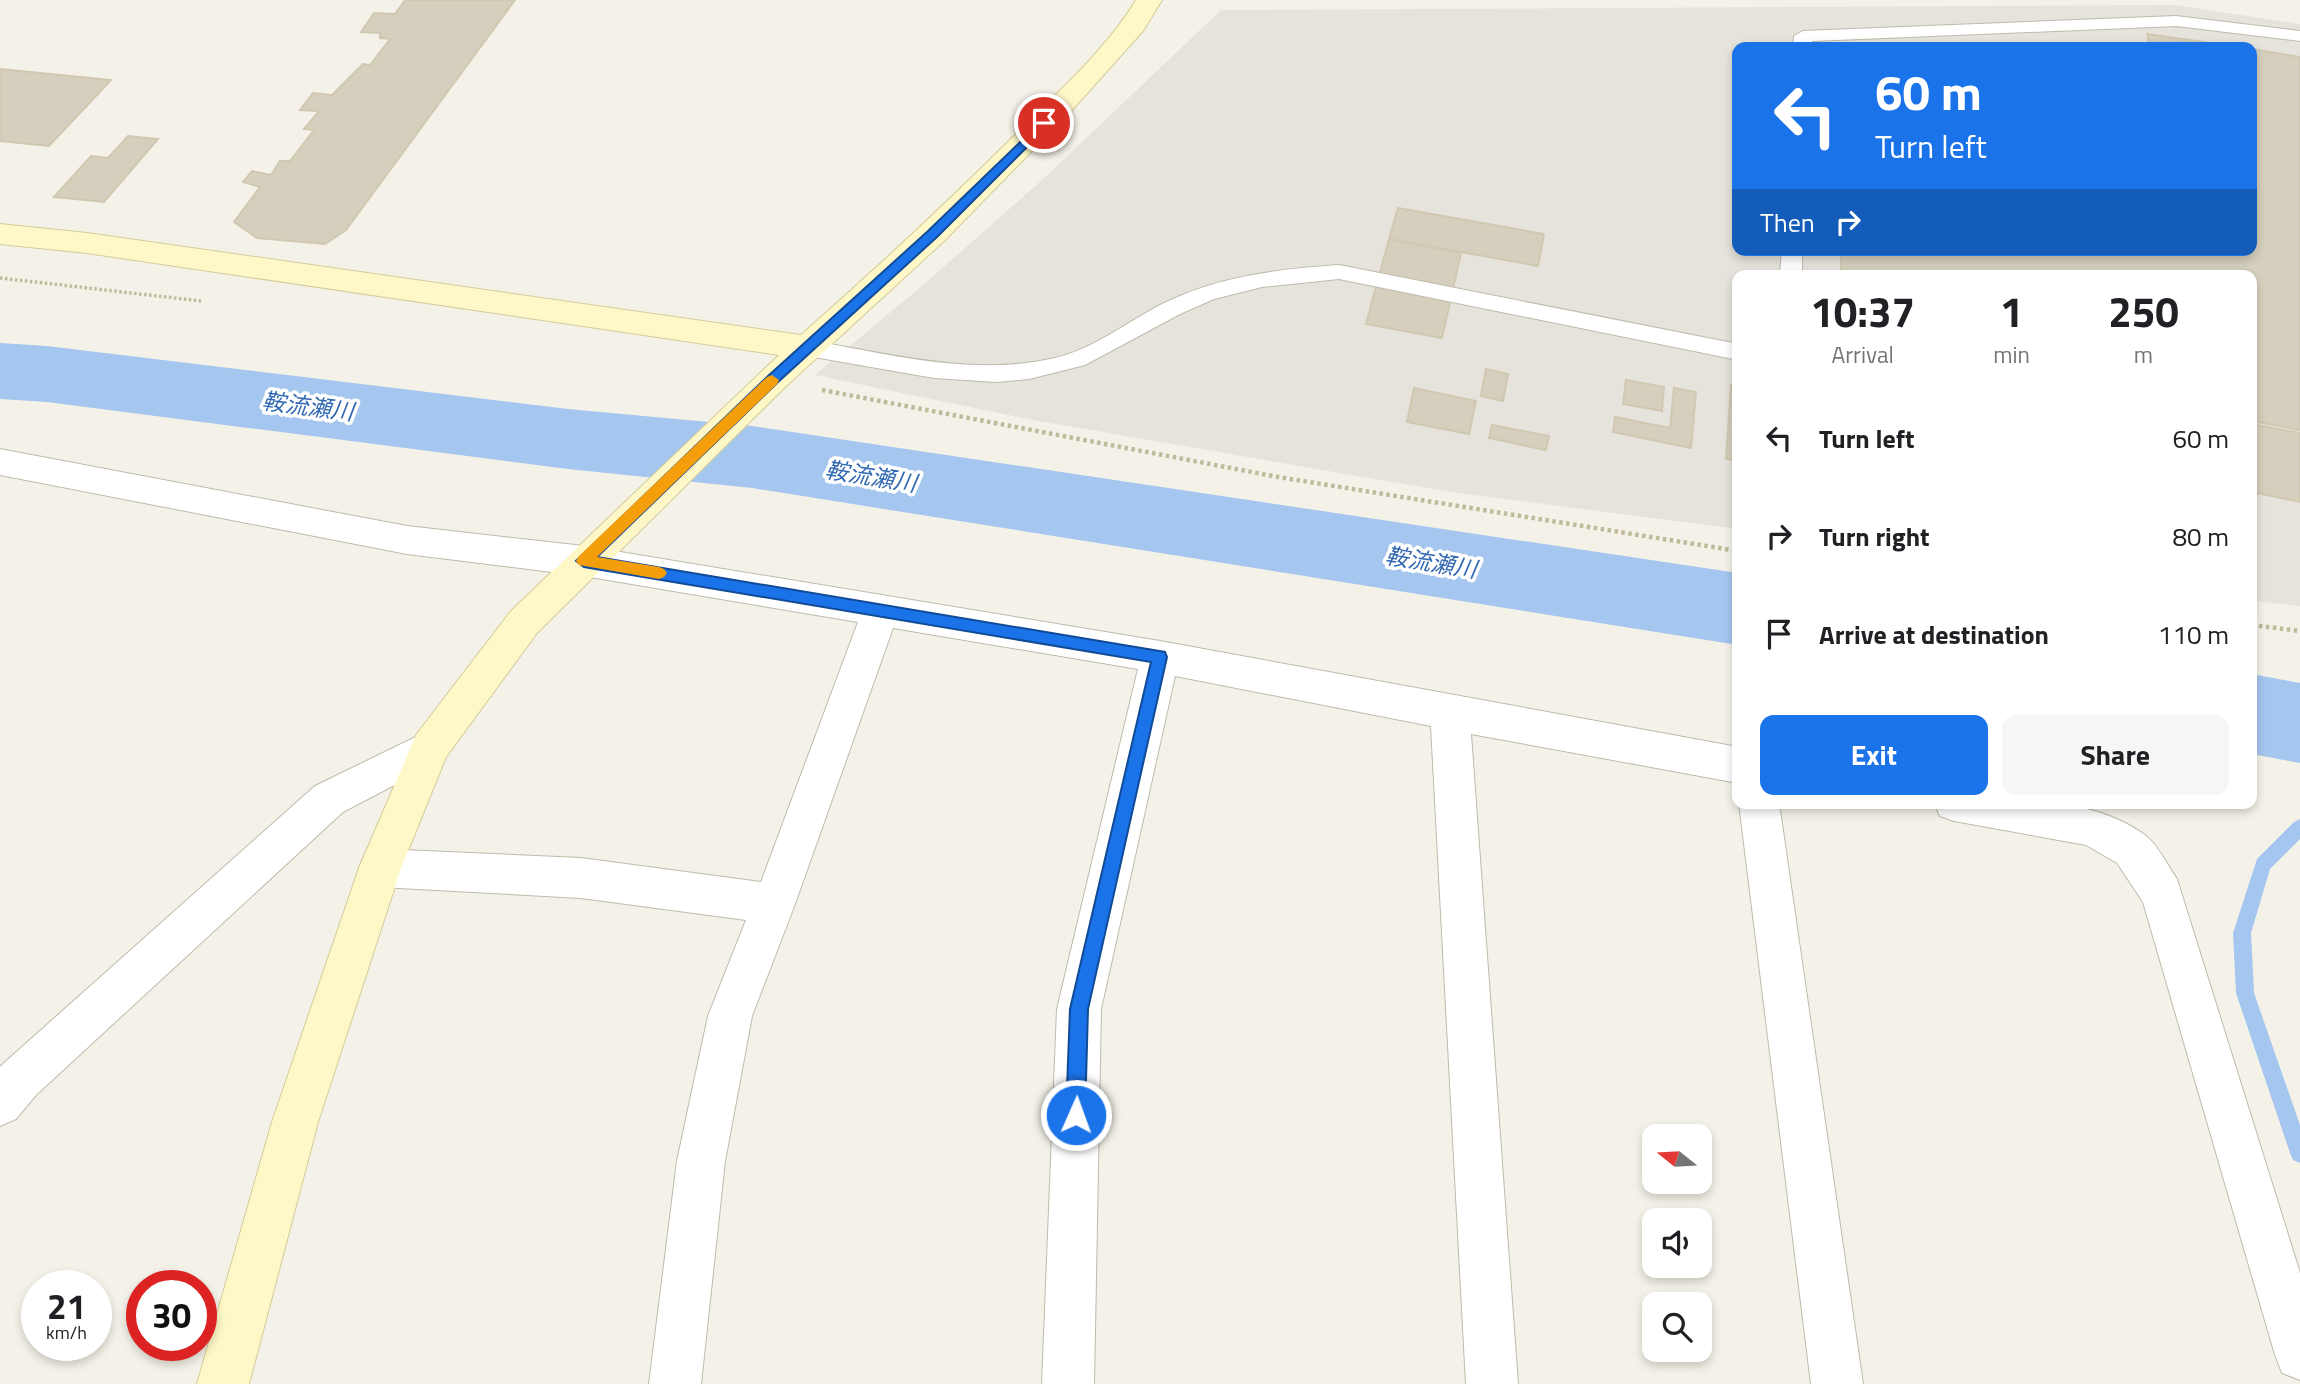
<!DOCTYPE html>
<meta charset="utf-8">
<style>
:root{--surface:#fff;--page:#f6f6f6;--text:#202124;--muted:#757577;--accent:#1a73e8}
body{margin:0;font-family:"Titillium Web","Noto Sans JP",sans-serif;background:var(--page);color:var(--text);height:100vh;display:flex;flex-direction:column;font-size:26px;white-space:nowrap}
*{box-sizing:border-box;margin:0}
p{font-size:23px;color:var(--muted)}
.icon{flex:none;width:38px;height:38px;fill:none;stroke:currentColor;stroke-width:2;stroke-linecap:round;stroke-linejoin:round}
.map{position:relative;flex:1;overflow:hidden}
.panel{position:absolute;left:1732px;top:270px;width:525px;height:539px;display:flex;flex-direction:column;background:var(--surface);border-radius:14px;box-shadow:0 4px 10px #0003}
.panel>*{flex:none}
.guide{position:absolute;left:1732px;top:42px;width:525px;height:214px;border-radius:14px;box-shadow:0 4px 10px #0003;background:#1a73e8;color:#fff;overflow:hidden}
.needle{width:46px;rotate:288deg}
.buttons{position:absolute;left:1642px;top:1124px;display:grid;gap:14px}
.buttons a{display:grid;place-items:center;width:70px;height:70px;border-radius:14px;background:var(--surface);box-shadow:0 4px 10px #0003;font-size:35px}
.speed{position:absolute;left:21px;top:1270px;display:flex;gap:14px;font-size:35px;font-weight:700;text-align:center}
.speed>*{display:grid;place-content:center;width:91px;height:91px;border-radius:50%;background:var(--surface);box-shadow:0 4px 10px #0003;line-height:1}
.speed small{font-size:18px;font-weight:400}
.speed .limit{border:10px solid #d22;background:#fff;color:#111}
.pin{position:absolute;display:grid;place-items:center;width:60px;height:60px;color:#fff;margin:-30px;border:4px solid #fff;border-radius:50%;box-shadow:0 2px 7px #0007}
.me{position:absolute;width:77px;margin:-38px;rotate:2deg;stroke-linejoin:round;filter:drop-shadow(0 0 5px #0008)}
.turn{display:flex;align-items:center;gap:24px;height:147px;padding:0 28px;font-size:32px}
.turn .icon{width:91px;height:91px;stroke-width:2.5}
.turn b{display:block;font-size:49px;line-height:60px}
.then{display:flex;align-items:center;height:66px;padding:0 28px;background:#0003;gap:14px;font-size:26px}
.eta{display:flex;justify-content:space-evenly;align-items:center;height:119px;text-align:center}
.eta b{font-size:42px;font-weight:700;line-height:49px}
.action{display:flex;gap:14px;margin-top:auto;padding:14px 28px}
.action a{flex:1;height:80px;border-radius:14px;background:var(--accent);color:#fff;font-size:28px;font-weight:700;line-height:80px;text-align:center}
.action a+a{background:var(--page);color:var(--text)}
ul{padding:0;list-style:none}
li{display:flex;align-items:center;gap:21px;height:98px;padding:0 28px}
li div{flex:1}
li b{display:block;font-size:26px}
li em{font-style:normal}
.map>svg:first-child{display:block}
.industrial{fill:#e6e3dc;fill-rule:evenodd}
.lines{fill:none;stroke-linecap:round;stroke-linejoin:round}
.stream{fill:#a5c6ef;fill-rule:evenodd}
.river{fill:#a5c6ef;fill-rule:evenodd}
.building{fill:#d5cfbd;stroke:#d0c8b1;stroke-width:2}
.lane-casing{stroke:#bfbbaa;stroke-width:2}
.street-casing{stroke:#bfbbaa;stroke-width:2}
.secondary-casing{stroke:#d3cb98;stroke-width:2}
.path-far1{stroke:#c1b99c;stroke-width:3.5;stroke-dasharray:2.5 2.5;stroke-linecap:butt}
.path{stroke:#c1b99c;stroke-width:4.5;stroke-dasharray:3.5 3.5;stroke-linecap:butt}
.lane{fill:#fff;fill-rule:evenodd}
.street{fill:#fff;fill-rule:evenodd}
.secondary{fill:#fef8c8;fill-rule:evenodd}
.route{fill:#1a73e8;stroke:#114b97;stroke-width:2}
.slow{fill:#f59e0b}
.labels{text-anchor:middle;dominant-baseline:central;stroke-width:7;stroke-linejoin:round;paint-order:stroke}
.water-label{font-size:23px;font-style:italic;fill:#3169b2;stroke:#fff}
</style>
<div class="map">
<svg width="2300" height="1384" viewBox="0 0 2300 1384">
<rect width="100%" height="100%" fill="#f4f2e8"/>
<path class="industrial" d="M2175,5l125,19v582l-48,-5v-326h-514v254l-288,-37 -417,-72 -218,-45 108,-90 119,-105 179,-170zM1738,47h514v203h-514z"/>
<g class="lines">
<path class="stream" d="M2300,819v20l-30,30 -19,64 3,60 46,132v38l-7,-3 -3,-7 -54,-160 -3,-60 24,-74 37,-37z"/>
<path class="river" d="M0,343l47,3 521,63 184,17 986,147v72l-986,-157 -184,-19 -521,-67 -47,-3z
M2252,674l48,9v80l-48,-9z"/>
</g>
<path class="building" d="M405,0h110l-169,230 -21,14 -68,-6 -23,-16 26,-35 -17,-5 9,-11 19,4 9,-14h10l24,-31 -10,-1 15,-18 -19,-1 13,-17 19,2 31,-31 7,1 20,-26 -10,-1v-5l-19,-1 13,-19 21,1z
M2147,34l91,13h-88z
M2252,49l48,8v373l-48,-9v-146h-411v-25h411z
M0,69l111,11 -62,66 -49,-5z
M128,136l30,3 -54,63 -50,-5 37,-41 17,2z
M1398,208l146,26 -6,32 -149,-27z
M1389,239l72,14 -19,85 -76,-14z
M1486,369l22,5 -5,27 -22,-5z
M1626,380l38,7 -2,24 -39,-7z
M1731,385l7,2v74l-12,-2z
M1414,388l62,13 -7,33 -62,-12z
M1674,388l22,4 -5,56 -78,-16 2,-15 55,11z
M2252,424l48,9v69l-48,-10z
M1492,425l57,11 -3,14 -57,-12z"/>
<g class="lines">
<defs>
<path id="lane" d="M2176,16l124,15v10l-124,-15 -364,15 -1,6h-18l1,-11 9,-5z
M1782,250h20v25h-22z
M1339,265l399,79v16l-399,-81 -77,8 -48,12 -34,15 -95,51 -56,14 -32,3 -63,-4 -126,-22 -8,-2 -3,-6 3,-6 8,-2c81,14 165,37 247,18 39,-9 73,-37 109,-55 55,-27 115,-34 175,-38z"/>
<path id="street" d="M0,449l407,77 177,20 576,95 578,106v36l-267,-49 47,650h-52l-35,-658 -256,-50 -74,333 -7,375h-52l15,-375 81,-340 -245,-41 -98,276 -43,112 -27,145 -24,223h-52l28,-223 31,-145 38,-96 -165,-22 -201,-11 -15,-5 -6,-14 6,-14 15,-5 201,9 180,24 97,-260 -274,-46 -177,-22 -407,-79z
M430,730l14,5 6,12 -6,12 -101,53 -307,283 -20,24 -16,7v-59l4,-4 311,-277z
M1739,803h40l84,581h-52z
M1934,803c70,0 150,-12 211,32 13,10 23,31 32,44l123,394v107l-18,-7 -7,-18 -132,-453 -26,-39 -31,-18 -132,-24 -14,-5z"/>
<path id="secondary" d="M1136,0h26l-19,31 -71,79 -128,131 -160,147 -247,245 -91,124 -45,111 -83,254 -69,262h-52l75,-262 87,-254 57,-133 95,-124 268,-256 -692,-102 -87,-9v-20l87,9 714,102c76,-67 150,-136 222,-208 39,-39 84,-79 113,-127z"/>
</defs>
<use href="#lane" class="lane-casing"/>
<use href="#street" class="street-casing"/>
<use href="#secondary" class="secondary-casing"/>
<path class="path-far1" d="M0,278l201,23"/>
<path class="path" d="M822,390l456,87 460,74
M2252,625l48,6"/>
<use href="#lane" class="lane"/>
<use href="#street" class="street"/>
<use href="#secondary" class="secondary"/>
</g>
<path class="route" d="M1044,119l4,1v6l-111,111 -160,146 -180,174 568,95 2,5 -79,352 -3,106 -3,6 -6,3 -7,-3 -3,-6 4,-106 81,-347 -567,-95 -8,-6 192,-185 160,-145z"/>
<path class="slow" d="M772,375l7,5 -2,4 -180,173 62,10 5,2 3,4 -3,4 -5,2 -80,-14 -3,-4 3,-5 188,-179z"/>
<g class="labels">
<g class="water-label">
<text transform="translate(308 406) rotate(7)">鞍流瀬川</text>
<text transform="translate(871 476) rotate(9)">鞍流瀬川</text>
<text transform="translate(1431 562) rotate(9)">鞍流瀬川</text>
</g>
</g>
</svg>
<div class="buttons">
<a><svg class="needle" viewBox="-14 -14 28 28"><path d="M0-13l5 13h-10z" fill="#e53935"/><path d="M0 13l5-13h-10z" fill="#757577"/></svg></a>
<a><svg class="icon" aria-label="sound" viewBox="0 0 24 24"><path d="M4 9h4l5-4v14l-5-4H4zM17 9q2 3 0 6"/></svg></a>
<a><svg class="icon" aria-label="search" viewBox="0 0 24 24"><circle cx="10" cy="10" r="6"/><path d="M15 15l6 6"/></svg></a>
</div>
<div class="speed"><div>21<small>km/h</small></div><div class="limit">30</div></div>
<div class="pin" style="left:1044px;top:123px;background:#d93025"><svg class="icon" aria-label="arrive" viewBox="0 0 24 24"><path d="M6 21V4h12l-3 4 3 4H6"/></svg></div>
<svg class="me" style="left:1076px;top:1115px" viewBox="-20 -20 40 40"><circle r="17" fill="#1a73e8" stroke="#fff" stroke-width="3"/><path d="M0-11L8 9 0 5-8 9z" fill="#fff"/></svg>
<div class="guide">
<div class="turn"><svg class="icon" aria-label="left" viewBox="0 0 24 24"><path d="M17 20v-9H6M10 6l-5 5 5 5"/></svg><div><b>60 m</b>Turn left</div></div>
<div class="then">Then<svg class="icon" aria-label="right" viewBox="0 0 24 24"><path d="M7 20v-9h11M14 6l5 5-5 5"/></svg></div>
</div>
<section class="panel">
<div class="eta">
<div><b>10:37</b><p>Arrival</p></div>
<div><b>1</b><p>min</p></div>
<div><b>250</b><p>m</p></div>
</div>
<ul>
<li><svg class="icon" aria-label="left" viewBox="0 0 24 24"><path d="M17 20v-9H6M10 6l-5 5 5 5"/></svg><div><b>Turn left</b></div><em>60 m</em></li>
<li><svg class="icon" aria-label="right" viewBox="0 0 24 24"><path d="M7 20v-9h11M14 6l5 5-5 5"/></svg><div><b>Turn right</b></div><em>80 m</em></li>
<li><svg class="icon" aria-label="arrive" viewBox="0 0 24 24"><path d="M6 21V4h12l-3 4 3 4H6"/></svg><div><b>Arrive at destination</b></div><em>110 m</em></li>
</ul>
<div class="action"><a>Exit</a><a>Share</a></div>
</section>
</div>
